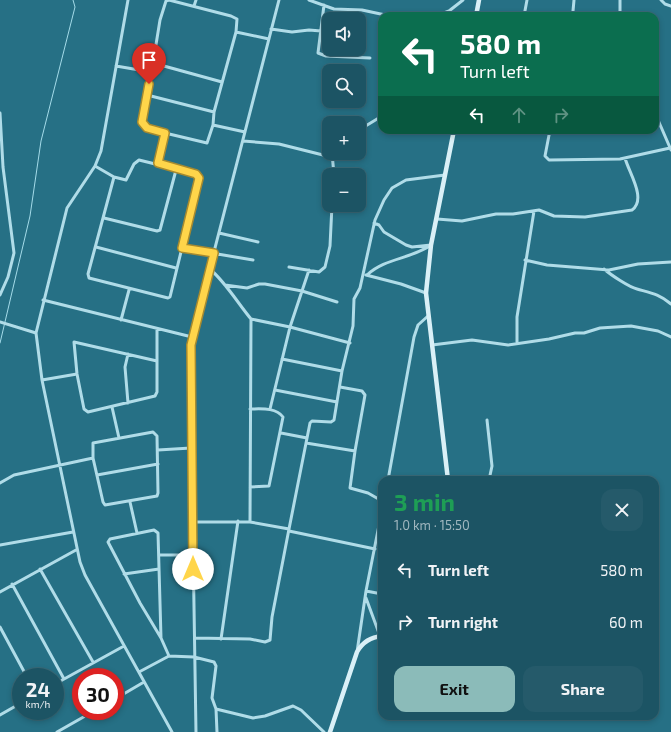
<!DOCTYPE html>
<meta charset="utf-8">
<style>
:root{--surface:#1c5464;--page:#255a6a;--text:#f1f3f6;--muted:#a0b7bf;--line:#3a6a78;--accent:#8bbbb9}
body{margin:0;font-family:"Exo 2",sans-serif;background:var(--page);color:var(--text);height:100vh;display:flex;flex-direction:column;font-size:15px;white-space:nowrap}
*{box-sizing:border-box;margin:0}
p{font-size:13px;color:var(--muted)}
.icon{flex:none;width:22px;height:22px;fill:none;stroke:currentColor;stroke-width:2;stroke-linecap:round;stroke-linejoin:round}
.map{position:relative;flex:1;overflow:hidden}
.drawer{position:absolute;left:378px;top:476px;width:281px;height:244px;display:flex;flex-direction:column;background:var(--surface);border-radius:12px;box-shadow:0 2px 6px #0003,0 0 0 1px var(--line)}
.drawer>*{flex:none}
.hud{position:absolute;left:378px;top:12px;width:281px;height:122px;border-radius:12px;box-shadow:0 2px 6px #0003,0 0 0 1px var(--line);background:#0b6e4f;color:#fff;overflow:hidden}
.controls{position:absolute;left:322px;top:12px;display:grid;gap:8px}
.controls a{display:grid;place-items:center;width:44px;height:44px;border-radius:8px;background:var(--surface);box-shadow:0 2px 6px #0003,0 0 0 1px var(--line);font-size:20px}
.speed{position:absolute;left:12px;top:668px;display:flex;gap:8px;font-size:20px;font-weight:700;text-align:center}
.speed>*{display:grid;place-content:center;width:52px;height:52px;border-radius:50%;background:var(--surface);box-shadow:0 2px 6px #0003,0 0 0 1px var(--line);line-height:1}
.speed small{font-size:10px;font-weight:400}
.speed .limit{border:6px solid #d22;background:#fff;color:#111}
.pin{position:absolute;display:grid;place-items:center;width:34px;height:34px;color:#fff;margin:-41px -17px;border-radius:50% 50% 50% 0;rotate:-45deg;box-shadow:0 0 4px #0007}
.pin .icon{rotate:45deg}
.me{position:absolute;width:44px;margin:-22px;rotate:0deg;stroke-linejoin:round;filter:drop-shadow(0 0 3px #0008)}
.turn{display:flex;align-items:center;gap:14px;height:84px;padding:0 16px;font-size:18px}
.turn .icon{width:52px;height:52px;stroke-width:2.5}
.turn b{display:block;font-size:28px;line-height:34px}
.lanes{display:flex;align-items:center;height:38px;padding:0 16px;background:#0003;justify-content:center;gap:20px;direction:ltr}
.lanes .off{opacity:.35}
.round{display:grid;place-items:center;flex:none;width:42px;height:42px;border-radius:12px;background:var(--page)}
.summary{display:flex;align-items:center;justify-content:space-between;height:68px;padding:0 16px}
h1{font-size:24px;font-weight:700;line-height:30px;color:#1e9e55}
.cta{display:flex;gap:8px;margin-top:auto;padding:8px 16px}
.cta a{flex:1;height:46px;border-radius:12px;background:var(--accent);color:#111;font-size:16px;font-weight:700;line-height:46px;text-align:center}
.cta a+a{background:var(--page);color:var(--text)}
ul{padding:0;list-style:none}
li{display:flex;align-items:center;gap:12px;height:52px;padding:0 16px}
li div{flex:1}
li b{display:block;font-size:15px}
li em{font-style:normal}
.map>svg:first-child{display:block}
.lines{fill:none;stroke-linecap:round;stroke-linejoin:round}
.stream{stroke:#a4dbe9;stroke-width:1}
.street{stroke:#b0dce8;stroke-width:3}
.secondary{stroke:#daf0f7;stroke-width:4.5}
.route-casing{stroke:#a68a30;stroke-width:10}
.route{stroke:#ffd54a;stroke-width:7}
</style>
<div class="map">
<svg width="671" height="732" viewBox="0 0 671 732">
<rect width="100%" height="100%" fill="#267085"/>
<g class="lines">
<path class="stream" d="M0,343l30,-127 11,-75 34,-134 -2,-7"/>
<path class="street" d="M128,0l-27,151 -6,15 -28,42 -31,125 6,47 38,182 5,13 87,157
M309,0l25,9 28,1 28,6
M620,0v16
M661,0l4,4 6,2
M324,5l-6,48 8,3 44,2
M194,6l2,-6
M573,11l1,-11
M436,16l13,-5 14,-11
M524,16l3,-16
M271,29l21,3 17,-2 12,1
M236,32l33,7
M153,63l7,-43 6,-19 3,-1 62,16 6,3 -1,13 -22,80 -1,13 -6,18 -42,-10 -22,-8 -1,-3 11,-59 69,19
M116,66l35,6
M147,95l67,17
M0,113l3,54 11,86 -6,24 -8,18
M655,113l16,37
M213,125l32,7
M359,130l23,-14
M550,130l-5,26 4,4 71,-1 50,-11
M243,141l36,3 52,13
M332,153l2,22
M159,163l6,-30
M95,166l19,11 12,3 8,-16 5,-4 57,14 3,4 -29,119 -2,1 -79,-20 -1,-4 26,-97
M104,218l53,13 3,-1 16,-60
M437,219l25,2 34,-7h17l26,-4 15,6 31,1 47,-7c15,-11 -3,-37 -7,-52
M219,233l39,9
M96,247l80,21
M182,248l71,12
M525,260l22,5 62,5 29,-6 33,-2
M289,267l30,5 6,-5 5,-21 2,-41
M210,269c16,14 27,33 41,50
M604,269c7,6 25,18 33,20 14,4 22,5 34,15
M309,270l-19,57 60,16
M366,275l35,9 25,9
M367,275c18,-17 44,-16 64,-30l-19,2 -6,-2 -22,-13 -5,-7 -5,-2
M225,285l22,3 12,-4h6l37,7 35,11
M43,300l149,37 87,-337
M121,320l8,-30
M0,322l36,11
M157,329v63l-2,4 -67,16 -4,-3 -7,-35 -3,-32 83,19
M192,337l-2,17 6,378
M517,342v-25l17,-106
M432,345l40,-5 36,5 41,-6 26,-6h9l16,-5 31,-2 27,5 13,6
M342,371l11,-45 1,-27 6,-11 15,-68 9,-20 8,-12 14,-8 39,-5
M42,380l35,-6
M275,390l62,12
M128,403l-3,-36 3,-13
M112,407l7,31
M250,409c10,0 26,-2 33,8l-14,69 -19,1
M487,420l5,46 -3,14
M153,432l4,4 1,57 -1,3 -52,9 -2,-3 -10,-44v-15z
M281,433l26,5
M306,443l49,8 10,-56 -3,-4 -22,-4
M158,450l33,-2
M355,451l-5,37 18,5 14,8
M97,475l61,-11
M388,480l26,-143 4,-12 10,-9
M0,483l14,-8 79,-17
M130,502l7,31
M382,510l-16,81 16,3
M194,522h56l39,7 21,-106 2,-2 19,1 3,-2 8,-49 -60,-12
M250,522l1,-203 39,8 -20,82
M289,531l86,18
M0,545l73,-13
M160,555h33
M40,569l53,93
M124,574l35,-5
M12,584l52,95
M0,592l76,-42
M366,598l14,38
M0,627l27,50
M161,638l-3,-105 -4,-3 -44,9 -2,3 32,61 21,35 8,18
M195,638l55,1 15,3 5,-2 2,-23 17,-88
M221,639l17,-118
M357,652l9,-61
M139,672l30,-16 25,1 20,5 2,4 -4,32 4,11 1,23
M55,684l69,-38
M115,699l29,-17
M216,709l37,9 12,-2 28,-10 8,4 23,22
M0,715l21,-12
M57,732l37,-21"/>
<path class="secondary" d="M476,16l3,-16
M448,480l-22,-187 5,-48 23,-115
M330,732l27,-80c5,-9 14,-15 25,-16"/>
</g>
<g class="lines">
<defs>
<path id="route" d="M149,84l-7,38 5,6 18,5 -7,30 38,11 3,4 -17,70 32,5 -23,92 2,224"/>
</defs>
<use href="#route" class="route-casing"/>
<use href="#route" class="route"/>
</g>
</svg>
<div class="controls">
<a><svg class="icon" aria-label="sound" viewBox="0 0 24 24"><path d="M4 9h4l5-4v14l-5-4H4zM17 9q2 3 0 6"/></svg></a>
<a><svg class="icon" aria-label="search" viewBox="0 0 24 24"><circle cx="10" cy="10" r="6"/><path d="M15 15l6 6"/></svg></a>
<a>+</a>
<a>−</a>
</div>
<div class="speed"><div>24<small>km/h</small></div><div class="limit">30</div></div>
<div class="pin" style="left:149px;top:84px;background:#d93025"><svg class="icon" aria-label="arrive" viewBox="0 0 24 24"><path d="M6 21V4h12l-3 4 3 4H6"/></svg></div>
<svg class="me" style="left:193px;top:569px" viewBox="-20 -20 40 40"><circle r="19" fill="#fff"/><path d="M0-13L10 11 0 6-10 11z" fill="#ffd54a"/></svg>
<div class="hud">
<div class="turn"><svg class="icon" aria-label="left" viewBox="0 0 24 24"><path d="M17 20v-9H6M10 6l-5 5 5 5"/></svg><div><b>580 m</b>Turn left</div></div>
<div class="lanes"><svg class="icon" aria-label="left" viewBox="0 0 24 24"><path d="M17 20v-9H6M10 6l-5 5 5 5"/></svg><svg class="icon off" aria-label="ahead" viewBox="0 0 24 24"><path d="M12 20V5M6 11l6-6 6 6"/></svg><svg class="icon off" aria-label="right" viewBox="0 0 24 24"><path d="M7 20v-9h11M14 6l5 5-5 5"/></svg></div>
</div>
<section class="drawer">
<div class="summary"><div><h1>3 min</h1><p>1.0 km · 15:50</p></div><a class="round"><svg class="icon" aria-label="close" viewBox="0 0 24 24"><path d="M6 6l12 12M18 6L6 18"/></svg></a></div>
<ul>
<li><svg class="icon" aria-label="left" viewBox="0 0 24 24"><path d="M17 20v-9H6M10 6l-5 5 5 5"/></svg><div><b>Turn left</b></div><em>580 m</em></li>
<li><svg class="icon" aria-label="right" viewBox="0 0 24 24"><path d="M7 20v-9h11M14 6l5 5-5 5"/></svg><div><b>Turn right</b></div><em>60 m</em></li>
</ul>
<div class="cta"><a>Exit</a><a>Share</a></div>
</section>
</div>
